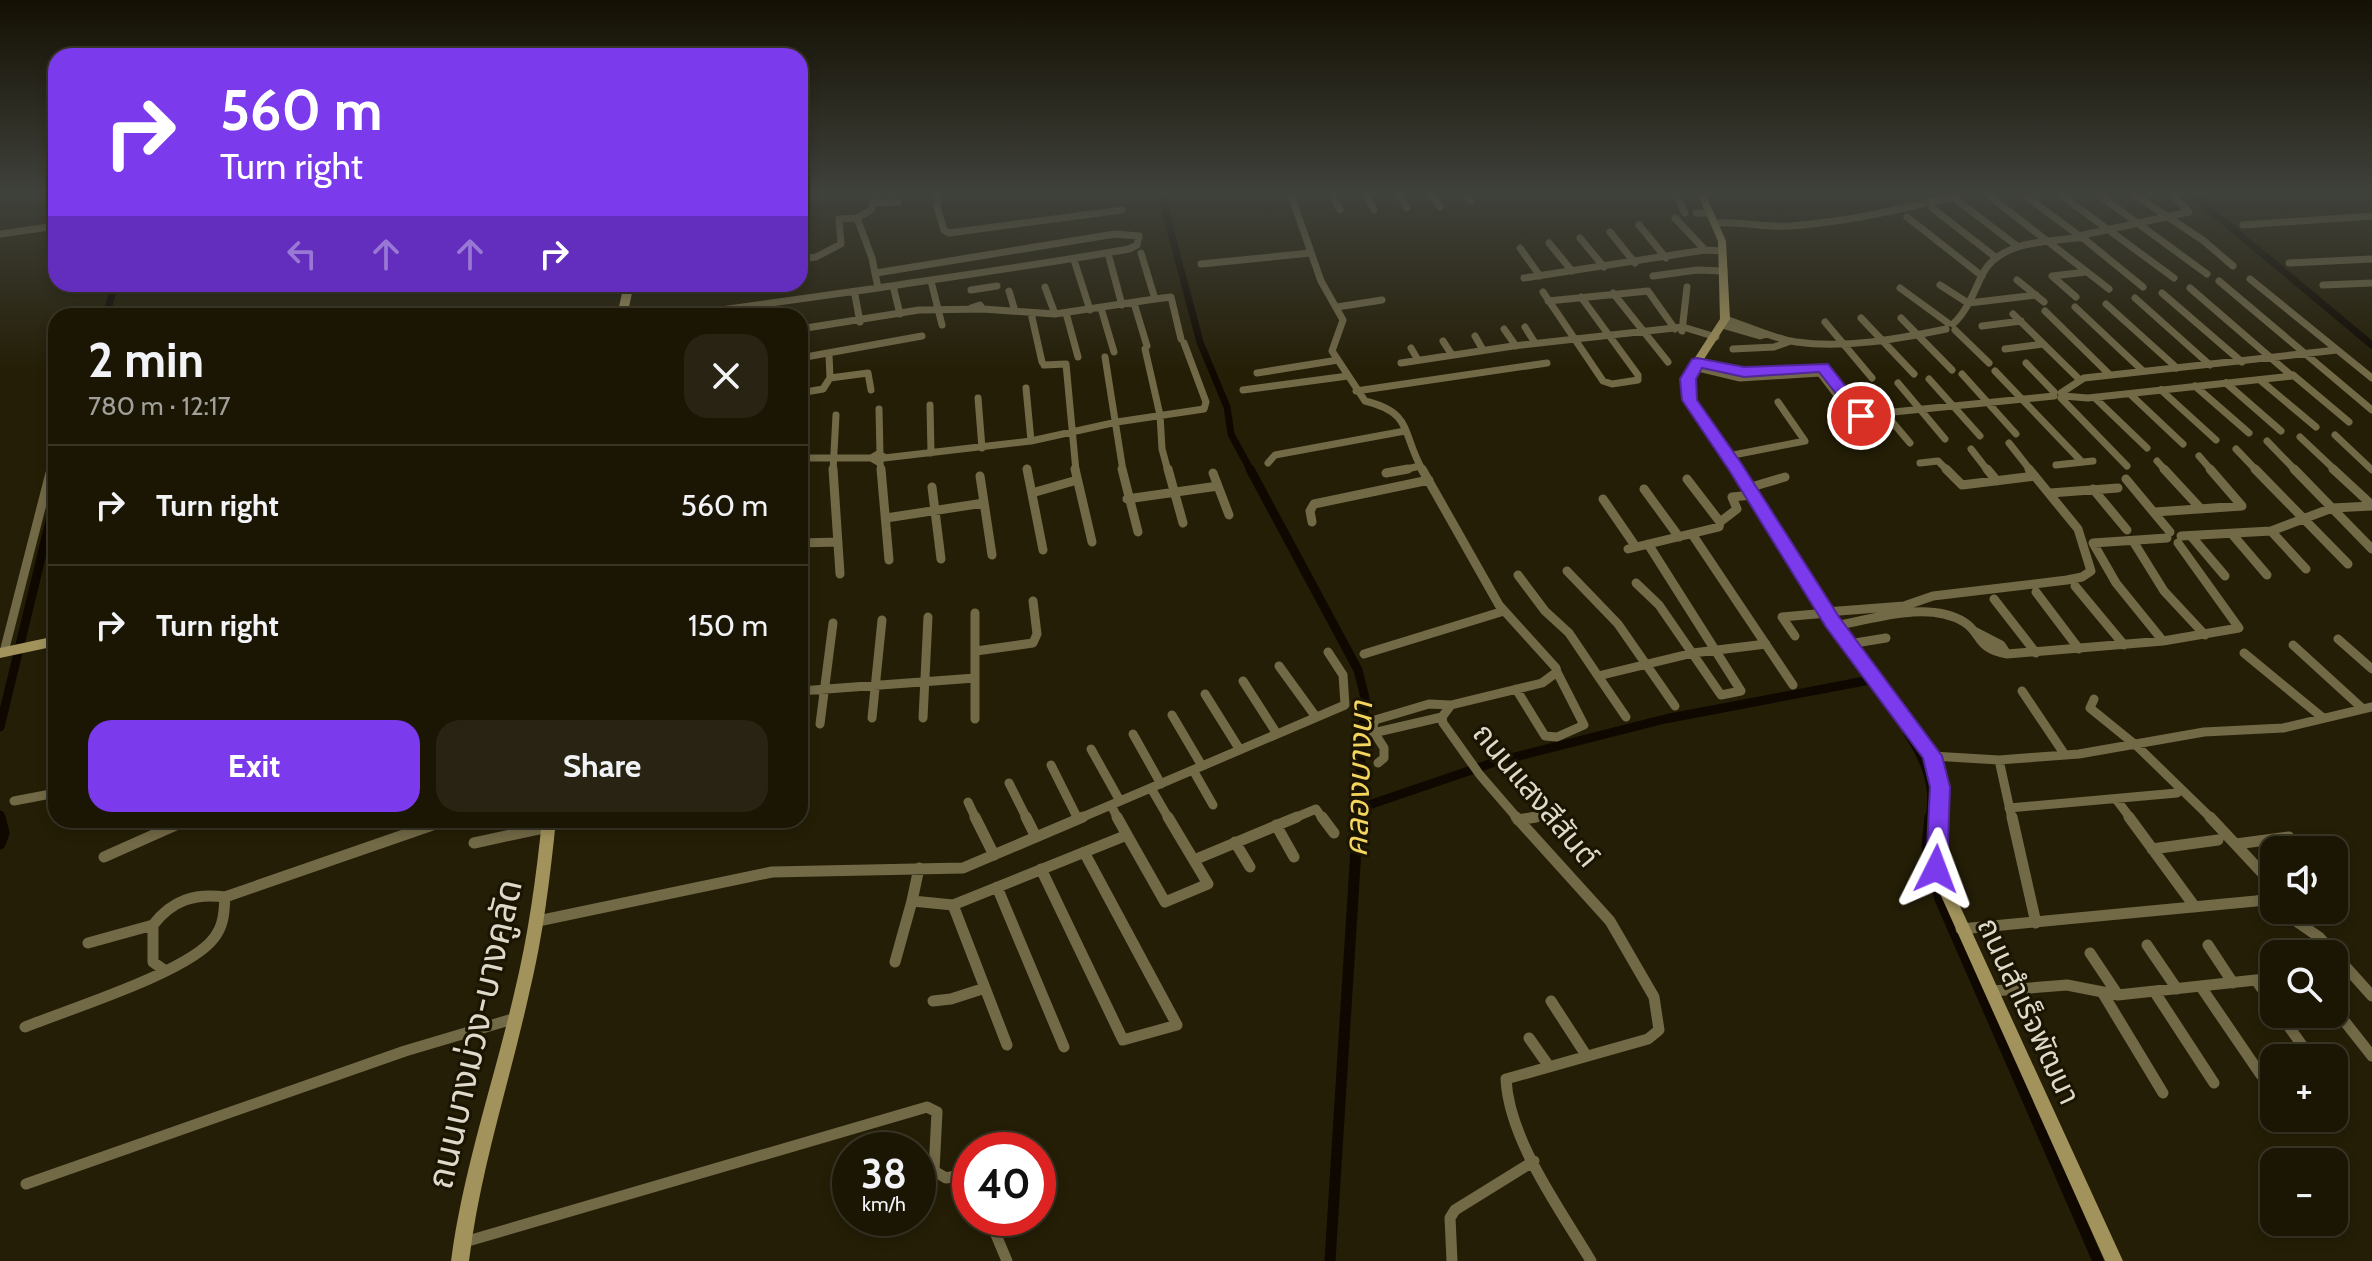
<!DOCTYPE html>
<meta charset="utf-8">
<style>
:root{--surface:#1b1604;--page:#282313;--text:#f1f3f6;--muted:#a09f9a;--line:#393526;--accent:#7c3aed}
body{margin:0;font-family:Cabin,"Noto Sans Thai",sans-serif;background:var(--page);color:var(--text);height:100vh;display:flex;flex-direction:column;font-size:30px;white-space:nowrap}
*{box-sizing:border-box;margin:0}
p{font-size:26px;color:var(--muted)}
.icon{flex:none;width:44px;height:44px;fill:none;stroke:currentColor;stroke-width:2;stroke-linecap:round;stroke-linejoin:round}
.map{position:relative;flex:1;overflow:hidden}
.sheet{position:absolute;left:48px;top:308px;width:760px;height:520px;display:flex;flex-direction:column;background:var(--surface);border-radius:24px;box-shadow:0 4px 12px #0003,0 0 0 2px var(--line)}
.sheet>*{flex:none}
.hud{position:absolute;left:48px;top:48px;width:760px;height:244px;border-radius:24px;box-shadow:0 4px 12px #0003,0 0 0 2px var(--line);background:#7c3aed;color:#fff;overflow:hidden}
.controls{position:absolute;left:2260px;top:836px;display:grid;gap:16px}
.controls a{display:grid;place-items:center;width:88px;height:88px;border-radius:16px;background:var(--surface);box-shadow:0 4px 12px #0003,0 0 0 2px var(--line);font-size:40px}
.speed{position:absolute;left:832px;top:1132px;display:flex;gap:16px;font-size:40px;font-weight:700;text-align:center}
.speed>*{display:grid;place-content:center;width:104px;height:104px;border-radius:50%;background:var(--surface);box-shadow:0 4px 12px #0003,0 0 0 2px var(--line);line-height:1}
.speed small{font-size:20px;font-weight:400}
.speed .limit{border:12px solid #d22;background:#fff;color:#111}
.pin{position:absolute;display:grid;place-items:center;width:68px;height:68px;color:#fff;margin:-34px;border:4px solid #fff;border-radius:50%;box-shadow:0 2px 8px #0007}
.me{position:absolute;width:88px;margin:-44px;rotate:3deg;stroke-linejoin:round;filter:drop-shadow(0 0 6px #0008)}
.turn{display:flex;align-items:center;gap:28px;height:168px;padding:0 40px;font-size:36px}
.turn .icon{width:104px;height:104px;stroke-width:2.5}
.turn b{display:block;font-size:56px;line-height:68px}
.lanes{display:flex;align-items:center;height:76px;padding:0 40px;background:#0003;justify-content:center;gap:40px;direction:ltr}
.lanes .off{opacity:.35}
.round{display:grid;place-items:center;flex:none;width:84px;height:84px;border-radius:24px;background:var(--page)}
.overview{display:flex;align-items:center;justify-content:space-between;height:136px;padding:0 40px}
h1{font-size:48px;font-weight:700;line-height:60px}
.cta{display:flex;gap:16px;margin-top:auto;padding:16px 40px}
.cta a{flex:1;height:92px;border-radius:24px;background:var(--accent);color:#fff;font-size:32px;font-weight:700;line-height:92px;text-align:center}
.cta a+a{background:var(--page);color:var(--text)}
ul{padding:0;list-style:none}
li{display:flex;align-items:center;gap:24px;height:120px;padding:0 40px;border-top:2px solid var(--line)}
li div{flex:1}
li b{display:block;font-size:30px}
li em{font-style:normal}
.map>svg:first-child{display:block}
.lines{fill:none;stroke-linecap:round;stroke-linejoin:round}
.canal-far2{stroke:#0f0800;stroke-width:7}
.canal-far1{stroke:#0f0800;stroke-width:9}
.canal{stroke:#0f0800;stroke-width:11}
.street-far2{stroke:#726947;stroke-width:7}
.street-far1{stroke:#726947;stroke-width:9}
.street{stroke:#726947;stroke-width:11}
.secondary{fill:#a2935c;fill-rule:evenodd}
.route{fill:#7c3aed;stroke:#51269a;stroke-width:2}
.labels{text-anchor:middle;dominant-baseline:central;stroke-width:6;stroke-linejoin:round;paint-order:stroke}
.street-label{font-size:30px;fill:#dedacb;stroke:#1a1400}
.water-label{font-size:32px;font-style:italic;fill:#f4d55d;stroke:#1a1400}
.near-street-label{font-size:36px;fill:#dedacb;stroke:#1a1400}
</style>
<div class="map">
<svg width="2372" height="1261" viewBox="0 0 2372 1261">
<rect width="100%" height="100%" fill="#241e06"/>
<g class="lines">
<path class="canal-far2" d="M1161,195l39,147 27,65 4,27 20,37
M2192,195l180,150
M106,316l9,-32"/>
<path class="canal-far1" d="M1250,469l108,201 7,28 -8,121
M0,727l56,-231
M1908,733c18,28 28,53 22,86
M1360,808l135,-46 170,-43 205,-39 6,8
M0,815l1,4"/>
<path class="canal" d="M1930,817l-3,29 13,53 158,362
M0,844l4,-11 -4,-16
M1330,1261l28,-444"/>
<path class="street-far2" d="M938,195l-1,12 7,23 5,3 173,-23
M1291,195l30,86 22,39 -11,31 33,50c49,12 36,32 58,70
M1332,195l8,15
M1366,195l8,15
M1399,195l8,13
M1432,195l8,12
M1467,195l4,6
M1676,195l9,18
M1988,195l121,94
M2024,195l53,39
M2061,195l113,83
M2099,195l108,79
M2135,195l69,46 29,25
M800,197l14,-2
M1958,201l59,45
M875,203l23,-1
M1932,208l62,48
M1696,213h14
M1907,217l75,59
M857,218l14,-8 4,-15
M1675,218l30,32
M1716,223c25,-2 49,5 74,3 57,-4 113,-17 169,-31
M1639,225l27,33
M2243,225l129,-9
M1610,232l25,31
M0,234l56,-8
M2083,235l106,-23 -16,-17
M1580,238l24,29
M2083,238l60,49
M1549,243l23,28
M1520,248l20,28
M1109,257l13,48
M1075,263l15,47
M2289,263l83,-4
M1201,264l110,-11
M876,273l239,-39 24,2 -2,9 -8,4c-84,15 -167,26 -251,39
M1653,276l44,-6 27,1
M1524,278l181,-28 17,1
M2250,279l122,99
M2017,280l27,22
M2219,281l153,129
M932,285l10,40
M1940,285l28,18
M2323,285l49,-2
M1045,287l10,27
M1900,288l48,35
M894,290l6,24
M971,290l26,-4
M1009,291l6,20
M1543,292l60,89 9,3 26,-4v-5l-57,-78
M1613,293l55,69
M2162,293l80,69
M855,295l5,27
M2076,297l-24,-21 34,-4
M2135,298l75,67
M1155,299l16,-2 10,42
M1548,301l100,-10 27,38
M1134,303l13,43
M1969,303l67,-8
M2106,304l71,64
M1337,307l45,-7
M2075,307l68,64
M1101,308l13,44
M983,309l72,5 100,-15 -14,-46
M2045,311l65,64
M1031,313l11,49
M1066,313l12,44
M622,314l92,-3 164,-23 -6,-30 -15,-40 -18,1 2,25 -25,13 -16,2
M2013,314l67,66
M1861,318l53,56
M1901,318l51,52
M1725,319c23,7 49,20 71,23 49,7 102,-3 150,-13
M1825,322l47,56
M1953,324c14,-13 21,-32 29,-49 18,-36 68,-33 103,-38l-9,-1
M1722,325l38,11 7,-2
M1982,326l39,-5
M1525,327l10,16
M800,329l119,-19 64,-1 -3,-4 -9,3
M1504,329l12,17
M1955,330l34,33
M1682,331l5,-44
M1475,336l8,14
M1443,341l9,14
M1411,348l7,12
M1145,349l15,66 2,34 6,22
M1733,349l41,-2 14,-5
M2005,349l38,-5
M829,355l1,23 38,-5 3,17
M1105,357l18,114
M800,358l122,-22
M1401,363l112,-17 170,-19 33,10
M2026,363l28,29
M1044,365l22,-1 10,107
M1694,367l46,11 80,-5 53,70
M1811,368l12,-1 38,49
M1995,371l87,91
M1257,373l81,-13
M1962,374l54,60
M2293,375l56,47
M1929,379l51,57
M2260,380l56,47
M1898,383l47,56
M2226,383l55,48
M1862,386l48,57
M2195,386l54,47
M1026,388l5,53
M1243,390l105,-14
M2161,390l55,50
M1356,391l191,-28
M800,393l23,-4 7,-11
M2061,393l23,-15 253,-28
M2130,394l53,50
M2063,396l25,2 204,-22 -102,-88
M978,398l4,50
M2061,398l66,68
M2095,398l52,50
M930,405l1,48
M879,409l1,45
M1853,416l201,-20
M2335,435l37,35
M2300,437l36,34
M2267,441l29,30
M2009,443l22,28
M1971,449l17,22
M2236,449l21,22
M878,454l6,3 -6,5 -7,-4z
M1728,456l77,-15 -27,-39
M2199,456l13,15
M800,458h71
M884,458l147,-17 86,-19 87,-13 2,-7 -22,-59
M2157,461l9,10
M880,462l1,9
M1268,463l7,-8 130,-24
M1920,463l18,-2 10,10
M2056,465l37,-4
M51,471l5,-20
M833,471l3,-56
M1398,471l22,-5"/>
<path class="street-far1" d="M833,469l7,105
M881,469l8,91
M1027,469l16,81
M1075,469l17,73
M1122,469l16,63
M1168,469l15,54
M1422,469l77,136 57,63 1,4 -15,11 -91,22 -9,12 1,6 37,52 38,44
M1946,469l16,16 73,-9
M1987,469l10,12
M2164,469l37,40
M2255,469l93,95
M2294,469l78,80
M2333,469l39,36
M1213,473l16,42
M1386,473l22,-4
M980,476l12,79
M1687,479l33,43
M2126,479l44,53
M932,487l9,72
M1748,488l37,-11
M1644,489l35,48
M2093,489l34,41
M1032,493l45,-13
M2050,493l68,-5
M1127,499l91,-13
M1603,499l33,48
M2155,512l87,-6 -32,-37
M886,518l98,-15
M1312,522l-2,-11 4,-7 115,-24
M2271,531l35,38
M1692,534l101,151
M2232,534l35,41
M2181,536l90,-5 61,-23 40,-2
M2191,536l34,40
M2133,541l31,50 41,44
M800,543l38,-1
M1628,549l91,-22 1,-5 17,-13 -5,-12 20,-2
M1567,571l51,53 57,82
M1518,575l27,36 24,22 29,43 95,-23 73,-9
M1636,583l23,22 62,90 20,-4 -93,-147
M2075,586l49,59
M2036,592l43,57
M1994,599l42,54
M1826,612l78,-6 29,-10 134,-16 15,-3 9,-6 -13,-42 -49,-60
M975,613v106
M1835,626c38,-7 94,-26 129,-4 18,11 12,27 43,32l156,-13 76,-13 -61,-85
M1974,631l27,14 6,9
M1795,636l-13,-19 45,-4
M2338,639l34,30
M2163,641l-47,-58 -23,-40 74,-5
M1849,644l37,-6
M2293,645l70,64
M976,651l57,-8 4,-9 -4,-33
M4,652l47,-183
M2244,653l79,65
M1364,654l140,-43
M1279,666l37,51
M1598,676l28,41
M1243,681l34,53
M1516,689l29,47 12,1 27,-12 -27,-53
M800,691l175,-13
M2022,691l43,64
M1205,694l35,56
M2094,699l-4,9 48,39 74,72
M1172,715l30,51
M872,718l10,-98
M923,718l5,-101
M820,724l13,-101
M1373,733l69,-16
M1133,734l28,50
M1091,749l29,52
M1932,756l67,4 80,-6 125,-22 79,-4 89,-21
M1999,760l13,59
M1378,763l6,-5v-10l-12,-19 3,-9 54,-16 22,1
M1051,765l27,54
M1193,770l20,35
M1009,783l18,36
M1151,788l18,31
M2116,799l15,20
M14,801l42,-8
M968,802l8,17
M1111,805l7,14
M2009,808l168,-15
M1078,819l267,-114 -2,-30 -15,-23
M1292,819l24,-10 7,10
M1524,819l36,-6"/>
<path class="street" d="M975,817l19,38
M1026,817l10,20
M1322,817l12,16
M1516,817l94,104 44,76 5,33 -11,9 -142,40c3,61 54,130 85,182
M2012,817l24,106
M2129,817l66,90
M2210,817l56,60 8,14
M1518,820l18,-3
M1276,825l18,32
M1127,835l38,67 43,-18 -40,-67
M1235,842l15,25
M474,843l74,-16
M2236,844l53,-7
M2152,849l66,-9
M104,857l83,-37
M1194,860l103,-43
M919,868l-7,33 41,4 174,-70 -10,-18
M1041,869l82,171 54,-15 -93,-173
M997,887l67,160
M953,905l54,140
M2280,910l39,27 53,59
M538,921l234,-49 191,-4 120,-51
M1961,929l295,-28 12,-2 6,-7
M88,943l65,-18
M2147,945l30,44
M2208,945l25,38
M2090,953l28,42
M895,962l17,-61
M164,970l-11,-8v-37c19,-25 42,-32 72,-28l222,-77
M2256,980l18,26
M2201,987l60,88
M1993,991l74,-6 51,10 156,-17
M2154,991l60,92
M2102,992l61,101
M933,1001l18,-2 34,-11
M1551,1001l35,54
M2334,1008l38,48
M2280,1014l31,44
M25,1027c44,-18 164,-55 189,-89 10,-13 10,-25 11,-41
M1529,1038l19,27
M26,1184l379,-133 111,-33
M989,1218l18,43
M461,1243l466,-136 10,5 -3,59 12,7 24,-5
M1452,1261l-2,-43 5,-8 79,-49"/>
<path class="secondary" d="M1698,195h8l20,46 4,78 -33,51 -6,20 3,10 45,65 98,154 102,137 8,31 -4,82 180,392h-18l-176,-392 4,-82 -7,-29 -97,-133 -98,-156 -47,-69 -3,-10 6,-20 33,-51 -2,-78z
M624,284h10l-7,32h-10z
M56,636v10l-56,12v-10z
M542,820h14c-6,58 -13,117 -27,174 -20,90 -49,176 -60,267h-18c12,-91 42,-177 63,-267 14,-57 22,-115 28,-174z"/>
</g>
<linearGradient id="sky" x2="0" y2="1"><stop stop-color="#141003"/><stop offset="0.52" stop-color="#3f413b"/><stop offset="1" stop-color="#3f413b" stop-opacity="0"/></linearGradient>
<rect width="2372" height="372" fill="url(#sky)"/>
<path class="route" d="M1697,358l47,9 84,-3 41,52 -3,3h-10l-37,-47 -75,5 -42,-9 -6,11 1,21 44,63 98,154 103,139 8,31 -3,82 -3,7 -8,2 -7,-2 -3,-7 4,-82 -7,-29 -97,-131 -97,-157 -47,-70 -2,-21 12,-20z"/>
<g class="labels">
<g class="street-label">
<text transform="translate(1536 795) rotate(50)">ถนนแสงสีสันต์</text>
<text transform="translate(2029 1011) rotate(65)">ถนนสำเร็จพัฒนา</text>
</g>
<g class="water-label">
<text transform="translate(1358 779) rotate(-88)">คลองบางนา</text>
</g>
<g class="near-street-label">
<text transform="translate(474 1034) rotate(-77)">ถนนบางม่วง-บางคูลัด</text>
</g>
</g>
</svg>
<div class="controls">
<a><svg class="icon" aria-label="sound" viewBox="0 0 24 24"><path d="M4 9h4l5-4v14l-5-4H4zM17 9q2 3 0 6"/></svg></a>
<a><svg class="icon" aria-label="search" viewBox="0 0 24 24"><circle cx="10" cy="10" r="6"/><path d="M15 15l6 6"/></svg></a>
<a>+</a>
<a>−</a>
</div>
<div class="speed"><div>38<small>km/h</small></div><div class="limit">40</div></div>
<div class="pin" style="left:1861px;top:416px;background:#d93025"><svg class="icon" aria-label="arrive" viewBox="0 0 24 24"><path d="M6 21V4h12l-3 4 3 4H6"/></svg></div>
<svg class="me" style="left:1936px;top:869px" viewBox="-20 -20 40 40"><path d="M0-17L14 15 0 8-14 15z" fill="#7c3aed" stroke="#fff" stroke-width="4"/></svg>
<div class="hud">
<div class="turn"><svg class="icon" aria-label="right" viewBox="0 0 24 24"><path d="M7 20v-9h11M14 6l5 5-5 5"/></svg><div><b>560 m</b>Turn right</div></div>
<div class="lanes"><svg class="icon off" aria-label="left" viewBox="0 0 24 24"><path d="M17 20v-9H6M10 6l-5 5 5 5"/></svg><svg class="icon off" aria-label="ahead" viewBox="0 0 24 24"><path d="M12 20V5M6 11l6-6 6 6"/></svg><svg class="icon off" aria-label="ahead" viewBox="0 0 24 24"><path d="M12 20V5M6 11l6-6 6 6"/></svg><svg class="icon" aria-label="right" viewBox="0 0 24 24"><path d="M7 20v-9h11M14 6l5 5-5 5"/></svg></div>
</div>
<section class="sheet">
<div class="overview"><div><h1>2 min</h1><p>780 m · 12:17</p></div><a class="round"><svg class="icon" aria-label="close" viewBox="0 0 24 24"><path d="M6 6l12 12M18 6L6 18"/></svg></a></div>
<ul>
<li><svg class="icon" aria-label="right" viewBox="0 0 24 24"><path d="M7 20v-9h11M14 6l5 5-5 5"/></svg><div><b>Turn right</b></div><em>560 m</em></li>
<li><svg class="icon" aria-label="right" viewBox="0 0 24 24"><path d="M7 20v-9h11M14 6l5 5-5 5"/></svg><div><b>Turn right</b></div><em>150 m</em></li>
</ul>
<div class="cta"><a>Exit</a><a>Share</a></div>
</section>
</div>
